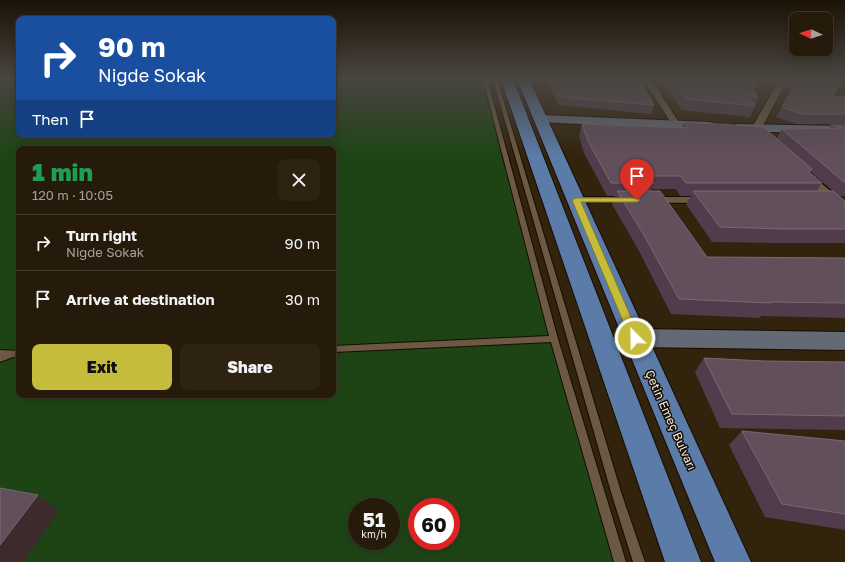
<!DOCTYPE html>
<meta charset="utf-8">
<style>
:root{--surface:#261a0a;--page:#2e2313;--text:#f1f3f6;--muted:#a4a19c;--line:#42382b;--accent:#c6bc3c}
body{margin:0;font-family:"Golos Text",sans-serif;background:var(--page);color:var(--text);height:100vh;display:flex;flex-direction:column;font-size:15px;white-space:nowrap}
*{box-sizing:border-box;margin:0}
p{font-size:13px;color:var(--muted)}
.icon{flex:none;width:22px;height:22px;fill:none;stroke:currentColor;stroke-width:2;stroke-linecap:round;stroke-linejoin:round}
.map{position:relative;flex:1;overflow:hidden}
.drawer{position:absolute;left:16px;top:146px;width:320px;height:252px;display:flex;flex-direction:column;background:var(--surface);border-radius:8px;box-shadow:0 2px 10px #0003,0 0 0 1px var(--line)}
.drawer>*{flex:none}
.guide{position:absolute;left:16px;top:16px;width:320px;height:122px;border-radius:8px;box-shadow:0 2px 10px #0003,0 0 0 1px var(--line);background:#1a4fa0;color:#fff;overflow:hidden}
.needle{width:26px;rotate:274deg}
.controls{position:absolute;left:789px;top:12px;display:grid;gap:8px}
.controls a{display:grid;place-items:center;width:44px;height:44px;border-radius:8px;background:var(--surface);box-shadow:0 2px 10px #0003,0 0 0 1px var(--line);font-size:20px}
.speed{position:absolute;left:348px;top:498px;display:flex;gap:8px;font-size:20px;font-weight:700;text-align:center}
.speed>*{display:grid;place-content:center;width:52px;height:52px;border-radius:50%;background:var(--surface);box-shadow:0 2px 10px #0003,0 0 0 1px var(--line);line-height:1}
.speed small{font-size:10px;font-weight:400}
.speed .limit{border:6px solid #d22;background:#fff;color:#111}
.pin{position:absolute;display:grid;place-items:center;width:34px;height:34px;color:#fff;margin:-41px -17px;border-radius:50% 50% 50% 0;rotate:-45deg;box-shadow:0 0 4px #0007}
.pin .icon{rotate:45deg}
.me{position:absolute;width:44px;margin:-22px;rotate:337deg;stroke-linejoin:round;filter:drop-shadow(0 0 3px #0008)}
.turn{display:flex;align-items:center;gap:14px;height:84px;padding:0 16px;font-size:18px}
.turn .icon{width:52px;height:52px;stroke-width:2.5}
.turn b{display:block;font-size:28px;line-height:34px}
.then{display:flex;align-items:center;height:38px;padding:0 16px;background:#0003;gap:8px;font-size:15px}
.round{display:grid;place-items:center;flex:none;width:42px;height:42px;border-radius:8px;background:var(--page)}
.head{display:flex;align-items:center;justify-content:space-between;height:68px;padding:0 16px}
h1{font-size:24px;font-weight:800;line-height:30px;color:#1e9e55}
.cta{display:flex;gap:8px;margin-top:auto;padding:8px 16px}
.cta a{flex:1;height:46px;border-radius:8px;background:var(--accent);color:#111;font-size:16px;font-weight:800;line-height:46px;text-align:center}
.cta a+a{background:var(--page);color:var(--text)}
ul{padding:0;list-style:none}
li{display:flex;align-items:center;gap:12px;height:56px;padding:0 16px;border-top:1px solid var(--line)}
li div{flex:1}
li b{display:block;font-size:15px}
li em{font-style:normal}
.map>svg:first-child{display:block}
.green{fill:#1e4415;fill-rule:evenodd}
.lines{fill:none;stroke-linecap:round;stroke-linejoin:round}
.lane-casing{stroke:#190b00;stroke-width:2}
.street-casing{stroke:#190b00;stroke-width:2}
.secondary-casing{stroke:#190b00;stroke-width:2}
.primary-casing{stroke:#190b00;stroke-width:2}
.lane{fill:#6b5943;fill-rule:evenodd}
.street{fill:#6b5943;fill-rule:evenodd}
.secondary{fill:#636a76;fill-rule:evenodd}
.primary{fill:#5b7ca8;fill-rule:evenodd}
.wall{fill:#503c4c;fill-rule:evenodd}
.shaded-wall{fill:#3c2a2c}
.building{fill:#624f5c;stroke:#796871}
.route{fill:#c6bc3c;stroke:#817a27}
.labels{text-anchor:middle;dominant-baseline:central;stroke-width:3;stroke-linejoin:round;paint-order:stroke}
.street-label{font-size:12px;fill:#f7ede0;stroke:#140e05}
</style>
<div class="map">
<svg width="845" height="562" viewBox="0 0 845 562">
<rect width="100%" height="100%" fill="#32230d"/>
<path class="green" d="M0,79h19v56h314v-56h152l135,483h-620zM19,149h314v246h-314zM357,507h34v34h-34zM417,507h34v34h-34z"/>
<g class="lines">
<defs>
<path id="lane" d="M483,79h4l71,260 68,223h-12l-63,-220 -218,10v-6l216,-10z
M493,79h4l124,413 24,70h-12l-22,-70z
M0,350l19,1v6h-6l-13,5z"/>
<path id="street" d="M643,79h8l29,45 -1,2h-6z
M780,79h8l-27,50 9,10 -2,2h-6l-11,-12z
M806,173l4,1 35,29v10l-4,-2 -39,-33 -1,-2 1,-2z
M576,197h131l4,1 2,2 -2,2 -4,1 -135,-1 -2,-2 2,-2z"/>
<path id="secondary" d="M541,115l168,7 5,1 1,3 -1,3 -5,1 -172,-8 -2,-3 2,-3z
M739,124l106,2v8l-111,-3 -1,-3 1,-3z
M635,329l210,3v18l-210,-3 -8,-3 -3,-6 3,-6z"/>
<path id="primary" d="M501,79h12l188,483h-36z
M517,79h12l222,483h-36z"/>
</defs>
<use href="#lane" class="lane-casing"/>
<use href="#street" class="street-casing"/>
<use href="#secondary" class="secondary-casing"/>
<use href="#primary" class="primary-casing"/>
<use href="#lane" class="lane"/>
<use href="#street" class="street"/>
<use href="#secondary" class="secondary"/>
<use href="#primary" class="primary"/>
</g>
<path class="wall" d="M544,79h95l15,26 -3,9 -92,-9z
M660,79h118l-5,8 -17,-1 -2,4 4,8 -8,19 -68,-7z
M789,79h52l-8,18 12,-1v28h-49l-20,-7 16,-28 -7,-1z
M684,122l93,16 5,-9h47l2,-4h14v71h-7l7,5v42h-72l-61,-1 -26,-38 5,-8h-11l-4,-7h-25v2l56,66 138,1v60l-84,-2 -1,2 -89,-4 -33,-65 -26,-45 3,-8h-8l-23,-43 -5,-17 3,-12 100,4zM810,171l23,20h-16l5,-8 -13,-11z
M704,358l60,3 81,1v68l-125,-2 -25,-56z
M742,431l103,10v89l-80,-13 -36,-72z"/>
<path class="shaded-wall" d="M38,495l21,16 -36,51h-23v-17z"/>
<path class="building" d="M550,79h89l15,26 -94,-8z
M671,79h40l3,3v-3h37l5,6h-6l8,13 -11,-4 8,12 -69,-7z
M792,79h49l-8,18 12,-1v18h-43l-20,-7 16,-28z
M684,122l79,5 49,42 -3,3 13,11h-136l-5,-7h-32l5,7h-43l-23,-42 -6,-17 106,4z
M831,125h14v58l-63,-54 60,-1z
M617,191h43l47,66 138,1v45l-75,-1 1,1 -92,-4 -35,-64z
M693,191h140l12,10v28h-63l-62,-2z
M704,358l60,3 81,1v54l-113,-2z
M742,431l103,10v73l-63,-10z
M0,488l38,7 -38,50z"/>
<linearGradient id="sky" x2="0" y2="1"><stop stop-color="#1c1307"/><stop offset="0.5" stop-color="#494540"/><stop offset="1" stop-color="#494540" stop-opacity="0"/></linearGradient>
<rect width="845" height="157" fill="url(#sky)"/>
<path class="route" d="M576,198h61l3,2 -3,2h-56l59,136 -1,3h-8l-1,-3 -58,-138z"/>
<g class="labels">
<g class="street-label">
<text transform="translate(671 420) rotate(66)">Çetin Emeç Bulvarı</text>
</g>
</g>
</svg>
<div class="controls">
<a><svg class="needle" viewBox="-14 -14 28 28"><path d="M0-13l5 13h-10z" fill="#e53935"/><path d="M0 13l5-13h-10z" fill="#a4a19c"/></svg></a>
</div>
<div class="speed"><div>51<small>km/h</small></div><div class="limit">60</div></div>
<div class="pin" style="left:637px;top:200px;background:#d93025"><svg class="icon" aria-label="arrive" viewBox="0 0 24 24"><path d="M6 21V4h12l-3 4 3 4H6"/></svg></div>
<svg class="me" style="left:635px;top:338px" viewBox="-20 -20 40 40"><circle r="17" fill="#c6bc3c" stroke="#fff" stroke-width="3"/><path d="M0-11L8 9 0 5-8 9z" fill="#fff"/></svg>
<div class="guide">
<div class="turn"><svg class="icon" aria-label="right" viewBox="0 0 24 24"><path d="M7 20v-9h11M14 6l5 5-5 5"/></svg><div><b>90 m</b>Niğde Sokak</div></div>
<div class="then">Then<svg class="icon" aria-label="arrive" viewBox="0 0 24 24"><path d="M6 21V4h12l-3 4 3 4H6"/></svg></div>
</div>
<section class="drawer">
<div class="head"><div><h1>1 min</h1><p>120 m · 10:05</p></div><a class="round"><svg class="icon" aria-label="close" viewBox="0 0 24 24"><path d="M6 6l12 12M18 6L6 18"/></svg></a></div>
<ul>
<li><svg class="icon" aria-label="right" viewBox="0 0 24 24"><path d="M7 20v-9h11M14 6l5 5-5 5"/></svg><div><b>Turn right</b><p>Niğde Sokak</p></div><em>90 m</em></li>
<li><svg class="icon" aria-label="arrive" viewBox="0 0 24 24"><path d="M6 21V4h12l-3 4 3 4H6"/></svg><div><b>Arrive at destination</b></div><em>30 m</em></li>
</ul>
<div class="cta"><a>Exit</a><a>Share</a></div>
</section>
</div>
